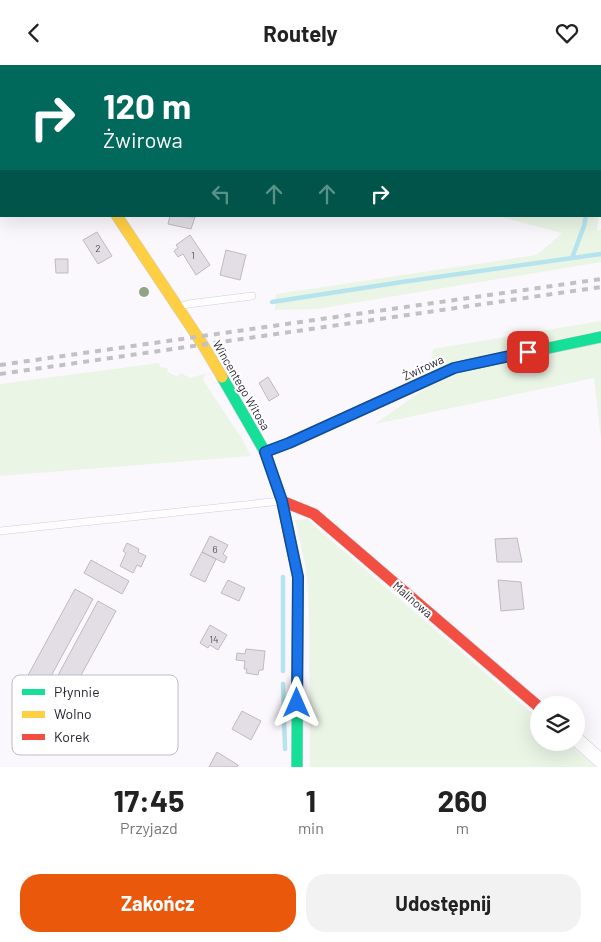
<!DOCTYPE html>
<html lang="pl">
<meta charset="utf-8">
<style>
:root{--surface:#fff;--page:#f2f2f2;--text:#222;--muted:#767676;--accent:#ea580c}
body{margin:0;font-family:Barlow,sans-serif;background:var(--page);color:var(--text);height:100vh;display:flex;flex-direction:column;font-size:19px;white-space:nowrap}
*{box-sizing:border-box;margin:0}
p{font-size:16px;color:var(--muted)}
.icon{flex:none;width:28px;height:28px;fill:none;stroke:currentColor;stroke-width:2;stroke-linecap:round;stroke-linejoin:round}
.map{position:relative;height:702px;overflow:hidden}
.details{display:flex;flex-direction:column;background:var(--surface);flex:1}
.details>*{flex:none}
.guide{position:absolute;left:0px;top:0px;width:601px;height:152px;box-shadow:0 5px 20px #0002;background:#00695c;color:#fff;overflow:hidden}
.fabs{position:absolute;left:530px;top:631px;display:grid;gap:10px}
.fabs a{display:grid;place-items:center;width:55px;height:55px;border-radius:50%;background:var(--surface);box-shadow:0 5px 20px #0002;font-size:25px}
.pin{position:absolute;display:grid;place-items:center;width:42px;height:42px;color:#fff;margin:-21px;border-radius:10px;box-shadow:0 2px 8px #0006}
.me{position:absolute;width:55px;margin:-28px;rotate:0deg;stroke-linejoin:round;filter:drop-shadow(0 0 4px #0008)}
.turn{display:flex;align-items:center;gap:18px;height:105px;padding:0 20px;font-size:22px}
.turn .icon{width:65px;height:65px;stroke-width:2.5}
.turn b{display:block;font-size:35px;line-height:42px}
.lanes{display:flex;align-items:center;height:48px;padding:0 20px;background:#0003;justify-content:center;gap:25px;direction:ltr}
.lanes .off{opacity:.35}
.eta{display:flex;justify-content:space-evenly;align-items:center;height:85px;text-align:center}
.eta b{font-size:30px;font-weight:700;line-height:35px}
.cta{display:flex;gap:10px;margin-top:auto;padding:10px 20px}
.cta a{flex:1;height:58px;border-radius:20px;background:var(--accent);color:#fff;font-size:20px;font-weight:700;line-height:58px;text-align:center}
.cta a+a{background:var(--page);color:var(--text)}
header{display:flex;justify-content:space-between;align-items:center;height:65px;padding:0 20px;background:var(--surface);font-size:22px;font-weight:700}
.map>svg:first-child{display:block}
.green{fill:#eaf5e6}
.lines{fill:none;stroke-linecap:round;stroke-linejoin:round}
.stream{stroke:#b6e4ee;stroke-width:4.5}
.building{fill:#e3dee5;stroke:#bfb9c0}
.lane-casing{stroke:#d1ced6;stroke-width:8}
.street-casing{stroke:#d1ced6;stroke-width:15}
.fast-casing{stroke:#d1ced6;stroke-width:12}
.slow-casing{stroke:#d1ced6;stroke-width:12}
.jam-casing{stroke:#d1ced6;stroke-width:12}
.lane{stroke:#fefeff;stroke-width:7}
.street{stroke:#fefeff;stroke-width:14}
.fast{stroke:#16e098;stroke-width:11}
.slow{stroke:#ffcf43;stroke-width:11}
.jam{stroke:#f24e42;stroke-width:11}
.rail{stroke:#c1c1c2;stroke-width:4;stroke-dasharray:6 6;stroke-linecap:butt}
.tree{fill:#90a486}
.route-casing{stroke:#114b97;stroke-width:12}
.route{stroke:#1a73e8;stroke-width:9}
.labels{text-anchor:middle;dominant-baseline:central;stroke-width:4;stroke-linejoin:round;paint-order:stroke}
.number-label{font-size:10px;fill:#534f5a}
.street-label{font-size:12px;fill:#231f2b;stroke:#fff}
.key{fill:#fff;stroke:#bdbcbf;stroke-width:1}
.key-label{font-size:14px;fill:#231f2b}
</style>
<header><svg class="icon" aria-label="back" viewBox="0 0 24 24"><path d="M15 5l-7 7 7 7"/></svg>Routely<svg class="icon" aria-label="heart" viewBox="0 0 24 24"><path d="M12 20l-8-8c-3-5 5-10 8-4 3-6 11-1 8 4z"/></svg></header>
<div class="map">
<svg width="601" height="702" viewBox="0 0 601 702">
<rect width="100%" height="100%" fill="#faf8fd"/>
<path class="green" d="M498,151h101l-2,14h4v32l-284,47 -42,1 1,-16 261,-39 25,-22z
M601,256v118l-7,-61 -219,46 52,-37 6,-38z
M159,298l1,4 8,1 -1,4 11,5 2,-4 11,5 15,-5 -3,7 39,59 9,17 -251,20v-92z
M308,454l10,10 221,190v24h28l29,24h-286l-1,-161 -3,-39 -11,-47z"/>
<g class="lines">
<path class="stream" d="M439,0l6,1
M90,1l1,-1
M582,1l1,-1
M572,193l12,-32 2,-10
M272,237l130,-20 199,-28
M283,512v94
M283,619l2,65"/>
</g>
<path class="building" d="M170,151l25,1 -4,12 -23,-5z
M97,167l15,24 -14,8 -15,-24z
M190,170l20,30 -14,10 -13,-21 -5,3 -4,-6 4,-3 -2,-3z
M226,185l20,5 -6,25 -20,-5z
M55,194h13v14h-12z
M268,312l11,18 -10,6 -10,-18z
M210,471l18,9 -5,9 4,3 -3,6 -22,-11z
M517,473l5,24h-25l-2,-23z
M127,478l12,6 -1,3 8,4 -5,11 -4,-2 -4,8 -13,-7 6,-13 -3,-2z
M202,487l14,7 -11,23 -15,-7z
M91,495l38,21 -7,13 -38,-21z
M228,515l17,8 -6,13 -18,-8z
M498,515l23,2 3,27 -23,2z
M75,524l18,10 -49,90 -18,-10z
M98,536l18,10 -49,90 -18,-9z
M210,560l17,10 -9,15 -8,-5 -2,3 -8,-5z
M246,584l19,2 -2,19h-4l-1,5 -12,-2 1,-4h-3l1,-8 -9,-1 1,-7 8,1z
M242,646l19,10 -10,19 -19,-11z
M217,687l21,13 -1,2h-28z"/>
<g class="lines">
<defs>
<path id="lane" d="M179,242l9,-3 64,-8
M0,466l281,-30"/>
<path id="street" d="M0,22h1
M576,674l25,22"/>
<path id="fast" d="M222,312l43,75 17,49 16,76 -1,190
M265,387l24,-9 165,-75 147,-31"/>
<path id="slow" d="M72,0v1
M117,151l86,129 19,32"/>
<path id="jam" d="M282,436l32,13 225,193"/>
</defs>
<use href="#lane" class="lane-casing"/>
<use href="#street" class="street-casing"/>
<use href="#fast" class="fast-casing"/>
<use href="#slow" class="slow-casing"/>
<use href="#jam" class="jam-casing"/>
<use href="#lane" class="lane"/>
<use href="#street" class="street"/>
<use href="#fast" class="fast"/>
<use href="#slow" class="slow"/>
<use href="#jam" class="jam"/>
<path class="rail" d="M0,300l601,-86
M0,309l601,-87"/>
</g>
<circle class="tree" cx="144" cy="227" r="5"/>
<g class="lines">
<defs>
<path id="route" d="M297,638l1,-126 -16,-76 -17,-49 24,-9 165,-75 74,-16"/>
</defs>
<use href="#route" class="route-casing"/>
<use href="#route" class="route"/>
</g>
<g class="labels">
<g class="number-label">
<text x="98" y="183">2</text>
<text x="193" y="190">1</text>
<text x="215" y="484">6</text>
<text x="214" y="574">14</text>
</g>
<g class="street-label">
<text transform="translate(423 302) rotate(-25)">Żwirowa</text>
<text transform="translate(242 320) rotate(60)">Wincentego Witosa</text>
<text transform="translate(413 534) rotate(41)">Malinowa</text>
</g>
</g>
<rect x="12" y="610" width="166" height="80" rx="8" class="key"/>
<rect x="22" y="624" width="23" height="6" fill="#16e098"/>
<rect x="22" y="646" width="23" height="7" fill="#ffcf43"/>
<rect x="22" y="669" width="23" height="6" fill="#f24e42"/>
<g class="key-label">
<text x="54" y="632">Płynnie</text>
<text x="54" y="654">Wolno</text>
<text x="54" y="677">Korek</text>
</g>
</svg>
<div class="fabs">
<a><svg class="icon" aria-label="layers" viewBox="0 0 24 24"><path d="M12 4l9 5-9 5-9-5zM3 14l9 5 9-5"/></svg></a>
</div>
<div class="pin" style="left:528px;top:287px;background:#d93025"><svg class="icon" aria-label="arrive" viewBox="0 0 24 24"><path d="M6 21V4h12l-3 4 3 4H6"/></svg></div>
<svg class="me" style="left:297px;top:638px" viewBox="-20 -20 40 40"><path d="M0-17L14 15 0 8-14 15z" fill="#1a73e8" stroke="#fff" stroke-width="4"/></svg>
<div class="guide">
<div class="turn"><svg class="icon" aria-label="right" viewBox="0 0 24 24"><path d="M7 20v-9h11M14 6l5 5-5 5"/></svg><div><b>120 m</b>Żwirowa</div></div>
<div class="lanes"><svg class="icon off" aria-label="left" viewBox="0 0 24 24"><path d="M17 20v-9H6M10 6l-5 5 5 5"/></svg><svg class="icon off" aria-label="ahead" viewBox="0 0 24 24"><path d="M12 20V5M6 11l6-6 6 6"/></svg><svg class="icon off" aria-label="ahead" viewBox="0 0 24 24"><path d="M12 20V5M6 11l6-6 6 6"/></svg><svg class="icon" aria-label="right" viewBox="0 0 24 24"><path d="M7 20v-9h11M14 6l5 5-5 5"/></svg></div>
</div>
</div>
<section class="details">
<div class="eta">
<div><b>17:45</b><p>Przyjazd</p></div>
<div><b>1</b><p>min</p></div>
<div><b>260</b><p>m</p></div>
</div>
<div class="cta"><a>Zakończ</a><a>Udostępnij</a></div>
</section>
